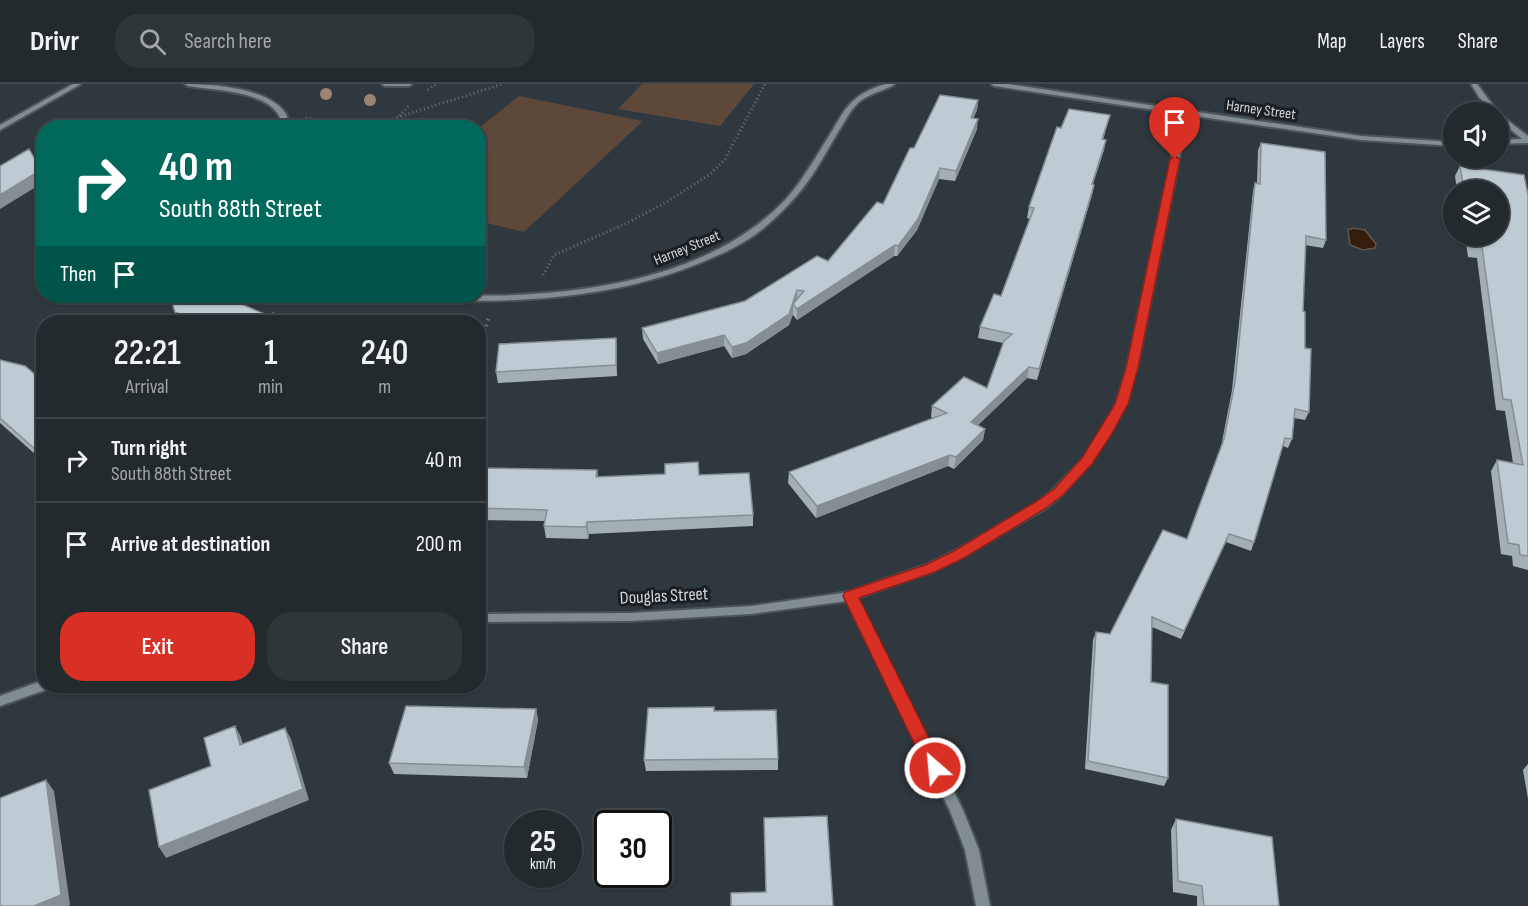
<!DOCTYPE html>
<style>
:root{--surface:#232a2e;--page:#2f363a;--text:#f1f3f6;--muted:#a3a7aa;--line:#40464a;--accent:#d93025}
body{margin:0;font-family:"Sofia Sans Condensed",sans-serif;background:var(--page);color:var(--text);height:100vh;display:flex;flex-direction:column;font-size:22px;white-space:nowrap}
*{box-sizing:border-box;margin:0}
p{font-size:20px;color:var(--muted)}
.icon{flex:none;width:33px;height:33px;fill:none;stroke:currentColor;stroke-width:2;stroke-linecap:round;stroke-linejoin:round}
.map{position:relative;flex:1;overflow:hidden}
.drawer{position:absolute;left:36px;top:231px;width:450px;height:378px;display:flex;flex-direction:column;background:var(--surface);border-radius:24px;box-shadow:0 2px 4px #0004,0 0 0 2px var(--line)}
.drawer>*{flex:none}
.banner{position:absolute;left:36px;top:36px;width:450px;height:183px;border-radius:24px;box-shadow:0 2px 4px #0004,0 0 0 2px var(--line);background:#00695c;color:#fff;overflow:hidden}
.controls{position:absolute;left:1443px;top:18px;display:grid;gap:12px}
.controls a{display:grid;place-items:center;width:66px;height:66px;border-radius:50%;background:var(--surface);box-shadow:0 2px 4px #0004,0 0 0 2px var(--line);font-size:30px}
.speed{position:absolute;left:504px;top:726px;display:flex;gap:12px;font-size:30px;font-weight:700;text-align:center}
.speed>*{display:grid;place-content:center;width:78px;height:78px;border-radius:50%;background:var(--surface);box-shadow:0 2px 4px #0004,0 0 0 2px var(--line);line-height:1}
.speed small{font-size:15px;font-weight:400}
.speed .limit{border:3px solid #111;border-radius:9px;background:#fff;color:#111}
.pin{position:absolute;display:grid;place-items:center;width:51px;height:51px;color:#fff;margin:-62px -26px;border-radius:50% 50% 50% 0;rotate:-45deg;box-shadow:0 0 6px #0007}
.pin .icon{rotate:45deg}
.me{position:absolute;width:66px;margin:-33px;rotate:333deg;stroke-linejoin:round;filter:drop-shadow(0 0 4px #0008)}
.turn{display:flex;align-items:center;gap:21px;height:126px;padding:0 24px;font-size:27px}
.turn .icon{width:78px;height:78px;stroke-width:2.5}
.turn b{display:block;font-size:42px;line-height:51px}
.then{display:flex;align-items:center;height:57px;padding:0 24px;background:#0003;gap:12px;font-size:22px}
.eta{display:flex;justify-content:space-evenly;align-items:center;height:102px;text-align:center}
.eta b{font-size:36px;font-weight:600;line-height:42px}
.cta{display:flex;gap:12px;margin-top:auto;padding:12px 24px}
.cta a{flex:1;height:69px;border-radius:24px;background:var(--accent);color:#fff;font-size:24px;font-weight:600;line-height:69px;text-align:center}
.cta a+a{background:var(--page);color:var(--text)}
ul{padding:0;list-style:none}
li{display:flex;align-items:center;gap:18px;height:84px;padding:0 24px;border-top:2px solid var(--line)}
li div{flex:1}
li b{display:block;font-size:22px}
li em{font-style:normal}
header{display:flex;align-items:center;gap:36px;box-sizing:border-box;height:84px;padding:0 30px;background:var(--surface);border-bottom:2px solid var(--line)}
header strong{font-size:28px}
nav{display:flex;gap:33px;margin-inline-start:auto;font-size:21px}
.search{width:420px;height:54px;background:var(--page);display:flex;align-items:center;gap:15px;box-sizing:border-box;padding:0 21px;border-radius:24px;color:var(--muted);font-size:22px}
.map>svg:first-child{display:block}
.green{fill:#5e4839}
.water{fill:#341d0d;stroke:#64554b;stroke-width:1.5}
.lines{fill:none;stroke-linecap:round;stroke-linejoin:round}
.minor-casing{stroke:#4c5458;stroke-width:4}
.path-far1{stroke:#687075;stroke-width:3;stroke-dasharray:1 3;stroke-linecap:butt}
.path{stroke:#687075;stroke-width:4;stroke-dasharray:1.5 4.5;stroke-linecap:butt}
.minor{fill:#818c93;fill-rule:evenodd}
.tree{fill:#9c8474}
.wall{fill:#a4afb5}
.shaded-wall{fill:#868e93}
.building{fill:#bfcbd2;stroke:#868e93;stroke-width:1.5}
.route{fill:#d93025;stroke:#8d1f18;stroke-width:1.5}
.labels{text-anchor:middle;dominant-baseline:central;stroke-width:6;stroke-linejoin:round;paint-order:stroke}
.far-street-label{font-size:15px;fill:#d3d8dc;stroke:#1b1f22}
.street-label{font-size:18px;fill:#d3d8dc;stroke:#1b1f22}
</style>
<header>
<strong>Drivr</strong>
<div class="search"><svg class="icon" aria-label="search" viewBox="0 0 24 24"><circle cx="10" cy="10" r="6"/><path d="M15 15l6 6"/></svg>Search here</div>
<nav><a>Map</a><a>Layers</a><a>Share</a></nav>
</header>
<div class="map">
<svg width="1528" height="822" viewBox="0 0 1528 822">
<rect width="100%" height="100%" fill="#2f383e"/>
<path class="green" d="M642,0h112l-34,42 -102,-17z
M519,12l124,25 -119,111 -46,-11 1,-93z"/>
<path class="water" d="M1353,144l12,2 11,14 -1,4 -12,2 -13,-5 -2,-15z"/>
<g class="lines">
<defs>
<path id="minor" d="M73,0h8l-81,46v-5z
M185,0c27,0 85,4 101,30 2,4 3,9 3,14h-7c-1,-5 -1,-10 -4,-14 -15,-23 -65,-24 -90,-28z
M382,0h30l-3,2h-24z
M885,0h10c-11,7 -25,9 -36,18 -9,8 -14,20 -21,30 -14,24 -28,51 -48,71 -9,10 -20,20 -30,28 -19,15 -43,25 -65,34 -86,34 -181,39 -273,34l-4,-3c31,-4 64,1 95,-1 95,-4 205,-24 273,-96 18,-20 32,-46 46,-68 6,-10 12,-22 21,-30 8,-8 20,-13 32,-17z
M991,0h17l353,52 93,6v4l-93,-6 -173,-25 -51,253 -11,36 -17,31 -18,28 -29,32 -16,13 -83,49 -29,14 -77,27 106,212 16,40 11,56h-14l-11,-56 -15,-39 -103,-210 -96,13 -120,7 -153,1v-8l153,-1 120,-7 98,-14 77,-27 29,-14 83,-49 16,-13 29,-30 16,-25 17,-30 11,-36 54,-254 -187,-28z
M1471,0h6l21,28h-6l-13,-15z
M1498,29l30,23v7l-30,1v-4l24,-1 -24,-20z
M44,596v6h6l-2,3 -48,17v-10z"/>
</defs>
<use href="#minor" class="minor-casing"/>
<path class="path-far1" d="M428,6l8,-6
M306,34l37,5 46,-3 114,-36
M389,44l21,-24
M543,191l11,-20 71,-31 38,-20 46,-29 16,-16 40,-75"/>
<path class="path" d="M478,271l11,-39"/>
<use href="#minor" class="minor"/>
</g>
<g class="tree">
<circle cx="326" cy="10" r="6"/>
<circle cx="370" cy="16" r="6"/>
</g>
<path class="wall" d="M978,16l-1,10 -4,8 4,11 -22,52 -16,-2 -22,51 -20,26h-3l-97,64 -4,-5v-1l-4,11 -43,29 -14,4 -8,-12 -66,18 -15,-25 -1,-11 103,-27 83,-40 55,-57 31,-56z
M1110,31l-7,25h3l-2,10 -11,34 1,1 -2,10 -55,185 -10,-2 -49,47 7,4 -2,11 -29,29 -6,-3 -132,52 -28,-35 1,-11 144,-54 -2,-1 1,-11 55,-18 16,-45 -25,-5 2,-11 21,-31 29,-77 -3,-1 2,-11z
M1261,59l65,97 -3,8 -18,-3 -2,66 6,101 -4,8 -11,-2 -2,21 -4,9 -5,-2 -29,96 -3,9 -25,-9 -45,97 -29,-12 -1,55 17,96 -4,8 -79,-17 8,-129 3,-8 14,2 77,-95 34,-92 11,-57 21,-199 2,-8h2l1,-33z
M1460,82l68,29v375l-15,-4 -1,-10 -11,-2 -10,-83 6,-11 16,3 -8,-52 -9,-1 -19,-152 -9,-1 -3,-21h33v-46h-41l-2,-14z
M175,228l94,4 27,6h-116z
M617,265v27l-119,7 -2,-11z
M0,276l44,22v80l-44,-39z
M478,384l119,2 1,7 101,-2 54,40v11l-164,8 -1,5 -42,-1 -2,-12 1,-5 -67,-1z
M536,625l2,11 -11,58 -133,-4 -5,-11z
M714,627l64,48v11l-132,1 -2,-11z
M1528,680v35l-5,-29z
M1176,735l103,87h-82v-10l-24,-4 -2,-62z"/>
<path class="shaded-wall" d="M978,16l-1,10 -8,18 2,-10z
M978,35l-1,10 -22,52 1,-10z
M213,37l3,7h-5z
M1106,56l-2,10 -15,45 3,-11z
M940,84l-1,11 -22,51 -20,26 1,-10z
M41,86l3,4v8l-44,27v-14z
M1094,101l-2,10 -55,185 2,-11z
M895,161l-1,11 -97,64v-11z
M797,206v11l-4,3v10l-4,11 -43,29 -14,4v-11z
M724,251v11l-66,18 -1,-11z
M616,254l1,11v27l-1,-11z
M1029,283l-2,11 -58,56 2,-12z
M985,345l-2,11 -29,29 2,-12z
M950,371l-2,11 -132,52 1,-12z
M587,438l2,12 -1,5 -2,-12z
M536,625l2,11 -11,58 -3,-11z
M235,642l6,11 5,19 -6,-11z
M285,644l6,11 18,61 -143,58 -7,-11z
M46,696l8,11 16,114 -2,1h-34z"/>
<path class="building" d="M940,11l38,5 -7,18 7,1 -22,52 -16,-3 -22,51 -20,27 -3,-1 -98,64 -4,-5 11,-13 -7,-1 -8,24 -43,29 -14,4 -8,-12 -67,18 -15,-25 103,-27 72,-45 11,5 49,-59 6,2 27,-56h4z
M1069,25l41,6 -8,24 4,1 -14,44 2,1 -55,184 -10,-2 -58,55 14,7 -29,28 -6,-2 -133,51 -28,-34 158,-59 -15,-7 32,-29 23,11 17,-47 8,-7 -32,-7 14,-33 7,2 33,-88 -5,-1 28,-80 4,1z
M213,37l-2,7h-36l2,-5z
M1261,59l64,9 1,88 -20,-4 -3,75 2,1v36l6,1 -2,63 -14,-3 -3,30 -7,-1 -31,104 -25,-8 -45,97 -32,-14 -1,65 17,3v93l-80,-17 8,-129 14,2 53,-104 24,9 37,-100 11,-57 20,-199 5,1z
M29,65l12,21 -41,25v-29z
M1460,82l64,9 4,20v361l-8,-1 -1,-10 -11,-2 -11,-83 26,5 -12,-65 -8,-1 -21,-152 -9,-1 -1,-10h26v-46h-34z
M170,212h53l46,20 4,-3 23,9h-96l-25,-10z
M616,254v27l-120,7 3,-28z
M0,276l25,6 19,16v75l-44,-39z
M698,378l1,13 50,-2 4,42 -166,7 -1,5 -42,-1 3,-16 -69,-2v-40l119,2 -1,7 69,-3v-10z
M406,622l130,3 -12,58 -135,-4z
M714,623v4l62,-1 2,49 -134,1 4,-52z
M235,642l5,19 45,-17 18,61 -144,58 -10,-57 62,-24 -7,-28z
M46,696l15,115 -27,11h-34v-108z
M827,732l6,90h-102v-13l35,-1 -2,-74z
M1176,735l96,18 7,69h-75l-2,-20 -24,-5z"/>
<path class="route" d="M1175,72l5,3 -42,209 -10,36 -17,31 -19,29 -29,31 -17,13 -82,50 -29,14 -76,26 85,170 -3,6 -6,2 -6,-2 -86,-178 2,-4 80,-27 29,-14 83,-50 17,-12 28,-31 33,-54 11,-36 44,-209z"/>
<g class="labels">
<g class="far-street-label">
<text transform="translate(1261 26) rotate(8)">Harney Street</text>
<text transform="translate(687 164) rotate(-22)">Harney Street</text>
</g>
<g class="street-label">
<text transform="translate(664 512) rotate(-3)">Douglas Street</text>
</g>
</g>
</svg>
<div class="controls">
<a><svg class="icon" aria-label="sound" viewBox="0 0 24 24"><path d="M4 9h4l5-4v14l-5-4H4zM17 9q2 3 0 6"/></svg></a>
<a><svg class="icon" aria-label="layers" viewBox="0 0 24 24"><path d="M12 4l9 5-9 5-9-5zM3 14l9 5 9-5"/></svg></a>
</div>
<div class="speed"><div>25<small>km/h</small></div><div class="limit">30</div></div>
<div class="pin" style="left:1175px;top:75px;background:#d93025"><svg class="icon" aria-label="arrive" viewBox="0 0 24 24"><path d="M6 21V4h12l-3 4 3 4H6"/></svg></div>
<svg class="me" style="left:935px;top:684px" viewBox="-20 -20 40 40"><circle r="17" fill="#d93025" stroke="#fff" stroke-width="3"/><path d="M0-11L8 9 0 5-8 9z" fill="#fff"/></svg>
<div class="banner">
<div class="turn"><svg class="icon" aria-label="right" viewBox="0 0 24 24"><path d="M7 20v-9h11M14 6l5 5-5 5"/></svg><div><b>40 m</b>South 88th Street</div></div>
<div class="then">Then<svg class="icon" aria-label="arrive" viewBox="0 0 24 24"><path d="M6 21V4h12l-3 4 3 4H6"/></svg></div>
</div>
<section class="drawer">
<div class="eta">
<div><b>22:21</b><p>Arrival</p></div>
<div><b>1</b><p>min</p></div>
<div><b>240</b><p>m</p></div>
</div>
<ul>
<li><svg class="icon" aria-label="right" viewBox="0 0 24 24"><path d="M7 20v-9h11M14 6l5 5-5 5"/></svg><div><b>Turn right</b><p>South 88th Street</p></div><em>40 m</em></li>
<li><svg class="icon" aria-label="arrive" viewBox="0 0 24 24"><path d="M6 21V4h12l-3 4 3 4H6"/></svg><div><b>Arrive at destination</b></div><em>200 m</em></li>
</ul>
<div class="cta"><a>Exit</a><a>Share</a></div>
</section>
</div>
